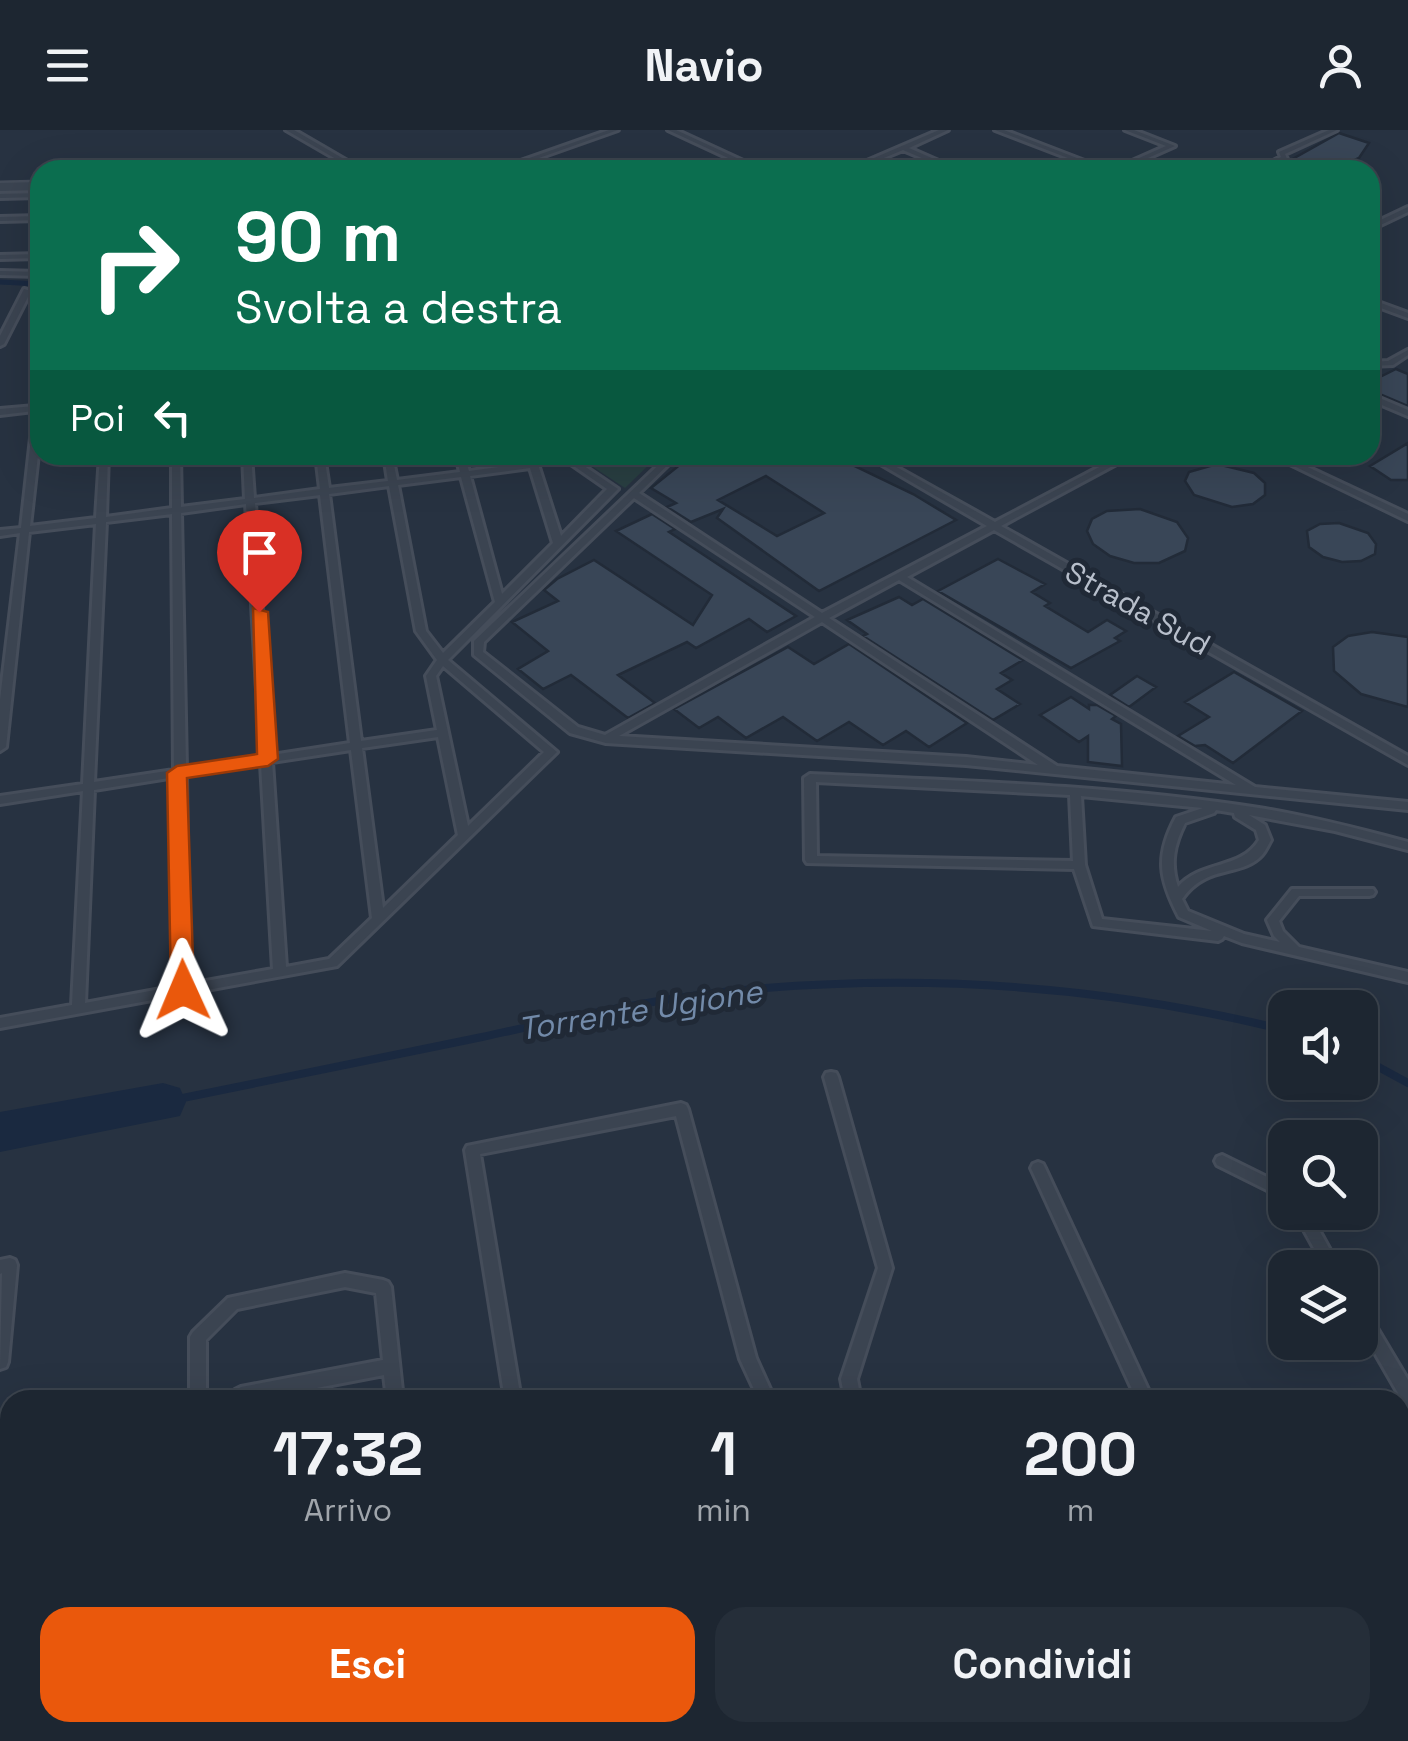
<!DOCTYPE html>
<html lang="it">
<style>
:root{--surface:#1d2631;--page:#252e39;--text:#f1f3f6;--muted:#a0a5ab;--line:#3b434d;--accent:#ea580c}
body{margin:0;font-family:"Space Grotesk",sans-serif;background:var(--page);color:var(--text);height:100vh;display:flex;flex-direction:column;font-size:38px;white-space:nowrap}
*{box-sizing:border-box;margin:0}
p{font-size:32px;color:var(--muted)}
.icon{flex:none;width:55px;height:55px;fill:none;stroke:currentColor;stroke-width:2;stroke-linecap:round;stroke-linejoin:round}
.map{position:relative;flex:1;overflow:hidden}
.sheet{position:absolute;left:0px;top:1260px;width:1410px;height:352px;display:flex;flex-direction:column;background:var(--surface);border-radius:30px 30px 0 0;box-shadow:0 10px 40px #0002,0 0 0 2px var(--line)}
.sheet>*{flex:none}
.hud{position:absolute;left:30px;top:30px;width:1350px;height:305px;border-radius:30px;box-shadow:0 10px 40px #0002,0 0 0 2px var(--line);background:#0b6e4f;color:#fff;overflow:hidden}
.fabs{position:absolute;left:1268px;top:860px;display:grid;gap:20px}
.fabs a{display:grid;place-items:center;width:110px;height:110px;border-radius:20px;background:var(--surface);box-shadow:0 10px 40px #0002,0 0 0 2px var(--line);font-size:50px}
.pin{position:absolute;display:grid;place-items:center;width:85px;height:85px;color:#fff;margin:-102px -42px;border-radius:50% 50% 50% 0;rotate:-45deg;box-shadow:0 0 10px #0007}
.pin .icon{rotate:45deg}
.me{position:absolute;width:110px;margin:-55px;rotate:359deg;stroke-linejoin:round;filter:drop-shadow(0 0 8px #0008)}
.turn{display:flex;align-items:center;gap:35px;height:210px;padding:0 40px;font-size:45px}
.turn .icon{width:130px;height:130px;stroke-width:2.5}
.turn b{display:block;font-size:70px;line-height:85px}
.then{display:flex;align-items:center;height:95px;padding:0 40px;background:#0003;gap:20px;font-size:38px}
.eta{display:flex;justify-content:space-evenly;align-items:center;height:170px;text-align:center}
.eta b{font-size:60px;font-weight:700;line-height:70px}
.action{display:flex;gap:20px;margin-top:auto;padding:20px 40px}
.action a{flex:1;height:115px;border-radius:30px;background:var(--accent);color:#fff;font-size:40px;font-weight:700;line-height:115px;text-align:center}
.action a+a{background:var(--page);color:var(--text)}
header{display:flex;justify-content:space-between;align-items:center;height:130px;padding:0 40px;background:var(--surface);font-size:45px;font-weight:700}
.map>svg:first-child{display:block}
.green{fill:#293f42}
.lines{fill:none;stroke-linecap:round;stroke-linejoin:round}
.stream-far1{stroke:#1a2940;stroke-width:5}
.stream{stroke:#1a2940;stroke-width:8}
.river{fill:#1a2940;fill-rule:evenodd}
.building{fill:#394657;stroke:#222b38;stroke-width:2.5;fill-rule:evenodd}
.service-casing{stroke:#454d5a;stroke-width:6}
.minor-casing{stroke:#454d5a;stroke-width:5}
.secondary-casing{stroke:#454d5a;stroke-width:4}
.service{fill:#3b4451;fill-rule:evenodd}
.minor{fill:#3b4451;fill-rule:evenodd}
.secondary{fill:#495364;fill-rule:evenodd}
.route{fill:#ea580c;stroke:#983908;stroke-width:2.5}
.labels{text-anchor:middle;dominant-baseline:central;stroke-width:10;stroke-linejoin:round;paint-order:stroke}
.street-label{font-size:30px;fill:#b8bfcb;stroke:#202936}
.water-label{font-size:32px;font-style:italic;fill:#728aa9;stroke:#202936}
</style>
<header><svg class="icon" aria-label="menu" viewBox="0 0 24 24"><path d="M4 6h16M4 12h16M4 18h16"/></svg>Navio<svg class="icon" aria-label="person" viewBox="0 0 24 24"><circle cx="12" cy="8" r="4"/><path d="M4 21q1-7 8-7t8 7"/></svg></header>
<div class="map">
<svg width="1408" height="1611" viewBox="0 0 1408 1611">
<rect width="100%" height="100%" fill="#273241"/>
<path class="green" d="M575,325h84l-34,33z"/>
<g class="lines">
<path class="stream-far1" d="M0,152l40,2"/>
<path class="stream" d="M1360,927l48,26
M163,972c107,-22 213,-43 319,-65 87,-19 173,-39 261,-47 184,-17 364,-4 542,40"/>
<path class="river" d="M163,953l17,5 6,14 -6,14 -180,36v-40z"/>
</g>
<path class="building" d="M1339,3l30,10 -10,15 -27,12h-59z
M1396,239l12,5v32l-38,-16v-8z
M1408,313v37h-17l-21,-14z
M692,325l32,5 8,-5h100l81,39 43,26 -137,71 -102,-73 6,-9 -32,13 -24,-15 9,-4 -25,-15zM766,346l58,37 -47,23 -59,-36z
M1217,334l37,9 11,10v12l-12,9 -21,3 -38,-12 -9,-14 4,-9z
M1140,379l37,13 11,16 -3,13 -26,12h-25l-24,-7 -17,-12 -6,-13 5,-12 15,-8z
M652,384l23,15 -6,3 127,84 -29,16 -18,-13 -53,29 -9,-6 -69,33 37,28 -27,15 -57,-43 -28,14 -25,-20 30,-18 -36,-29 46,-21 -14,-11 13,-11 37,-19 99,65 19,-30 -96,-64z
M1339,393l29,10 8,11 -1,10 -14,7 -19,1 -19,-5 -14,-10 -2,-16 13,-7z
M998,429l47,25 -13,8 18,11 -5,3 43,26 19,-12 19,11 -11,7 5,3 -49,27 -133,-77z
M899,467l13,8 11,-6 100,61 -22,13 11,7 -15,9 23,15 -27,16 -130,-84 4,-2 -20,-14z
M1372,502l36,5v70l-47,-13 -27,-23 -1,-24 15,-11z
M849,514l118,79 -38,24 -23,-16 -23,14 -34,-23 -32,19 -34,-24 -37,21 -28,-21 -19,11 -25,-19 114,-62 26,17z
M1234,542l68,39 -69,52 -28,-18 -10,1 -17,-10 31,-19 -24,-15z
M1137,546l19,11 -27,20 -19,-12z
M1071,567l18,12v-4h8l19,11 -4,3 9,5 1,42 -34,-4v-26l-9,6 -39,-27z"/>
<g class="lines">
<defs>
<path id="service" d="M286,0h8l69,40h-8z
M609,0h9l-113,40h-10z
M668,0h8l87,40h-9z
M939,0h9l-39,18 50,22h-9l-47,-20 -48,20h-9z
M995,0h9l104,40h-9z
M1125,0h9l41,16 -54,24h-9l54,-24z
M1329,0h8l-52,24 2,5 -23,11h-8l25,-13 -2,-5z
M40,63v4l-40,1v-4z
M1408,77v5l-38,18v-5z
M40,86v4l-40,1v-4z
M40,124v4l-40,1v-4z
M0,141l40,1v4l-40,-1z
M24,159l7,2 -27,53 -4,2v-10z
M1370,169l38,14v5l-38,-14z
M1408,220v5l-15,10 -23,1v-4l18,-1z
M1370,264l38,16v6l-38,-16z
M40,266v41l-10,89 66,-8 4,-63h8l-2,62 66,-9v-53h8l1,52 64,-8 -2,-44h8l3,43 66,-9 -4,-34h8l5,33 59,-7 -4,-26h8l5,25 63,-8 -4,-17h8l5,16 60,-8 -2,-8h8l26,81 46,-47 -49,-34h10l50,34 -170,171 109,92 -220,214 -337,62v-10l72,-13 11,-214 -83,13v-8l83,-12 13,-260 -67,8 -23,215 -6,4v-51l20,-167 -20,3v-6l21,-2 13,-117 -34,4v-6l35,-3 1,-7zM530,338l23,75 -51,51 -32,-118zM461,347l34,125 -52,51 -17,-22 -28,-146zM389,356l27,145 21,29 -11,16 11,54 -76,11 -32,-247zM320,365l30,248 -78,12 -17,-252zM246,374l15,253 -75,11 -5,-255zM172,384l2,256 -80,12 12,-260zM443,536l101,86 -76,74 -32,-150zM438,607l20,98 -75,73 -21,-160zM351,620l21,168 -43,41 -43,8 -14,-205zM261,634l12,205 -84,15 -3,-209zM175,647l2,209 -92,17 9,-213z
M669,325h9l-39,38 183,120 165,-87 -122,-71h10l120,67 127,-67h11l-132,71 407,230v9l-414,-235 -87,47 348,210 153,15v8l-442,-45 -360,-22 -36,-10 -96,-78v-14zM634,368l181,119 -210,118 -27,-8 -95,-75 1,-10zM899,450l337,205 -179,-19 -228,-148zM822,492l216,143 -72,-8 -347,-21z
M1271,325h11l126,59v7z
M810,644c150,7 300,11 449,34 50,8 100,21 149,34v8l-73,-19 -86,-16 16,10 6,15c-3,5 -5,10 -9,15 -21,23 -55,8 -80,44l6,12 56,23 36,8 -6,-6 -7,-16 25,-31h81l2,3 -2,3 -4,1h-70l-20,25 4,10 16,16 109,25v10l-166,-39 -18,-7 -2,3 -4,2 -125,-15 -19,-57 -267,-6 -2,-3 -1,-82zM816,652l254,13 3,66 -256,-5zM1081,666l122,12 -27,9c-21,39 -17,62 3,100l33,14 -110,-12 -17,-54zM1216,680l18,3 1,4 21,13 3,10c-18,30 -58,20 -81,47 -8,-24 -4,-42 7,-64l29,-10z
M831,942l5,1 2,4 54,191 -35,111 4,21h-16l-4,-21 37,-111 -54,-191 2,-4z
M681,973l5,2 2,4 68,249 19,42h-16l-19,-41 -64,-243 -196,38 41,246h-16l-40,-250 2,-4z
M1222,1025l63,31v13l-68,-34 -2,-4 2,-4z
M1038,1032l5,2 2,4 108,232h-16l-106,-232 2,-4z
M1294,1082h15l31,56h-15z
M10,1128l5,2 2,5 -9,97 -2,5 -6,2 2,-96 -2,1v-14z
M345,1143l38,7 5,2 3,5 12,113h-16l-3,-25 -130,25h-19l-2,-5 2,-5 6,-3 142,-27 -7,-67 -31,-6 -108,22 -31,31v60h-16v-63l3,-5 35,-34z
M1360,1176l5,2 43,72v34l-8,2v-16h2l-42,-73z
M0,1468l10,7v22l-10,-7z
M16,1602h20l-4,9h-20z
M1001,1602h18l2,9h-18z"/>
<path id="minor" d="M40,52v8l-40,1v-8z
M1408,1541v70h-35l3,-9h24v-58z
M1294,1602h40l4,9h-41z"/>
<path id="secondary" d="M1408,1382v92l-8,3v-93z
M206,1602h72l-4,9h-72z
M294,1602h67l4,9h-67z
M537,1602h87l-4,9h-87z
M762,1602h85l-4,9h-85z"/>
</defs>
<use href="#service" class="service-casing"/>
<use href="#minor" class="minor-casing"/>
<use href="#secondary" class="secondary-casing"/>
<use href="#service" class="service"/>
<use href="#minor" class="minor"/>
<use href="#secondary" class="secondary"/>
</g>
<path class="route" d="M253,478l15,4 10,147 -10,7 -81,12 7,212 -11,9 -12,-9 -4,-217 10,-7 80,-12z"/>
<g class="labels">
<g class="street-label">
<text transform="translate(1138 478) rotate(29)">Strada Sud</text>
</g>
<g class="water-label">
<text transform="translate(640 880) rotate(-9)">Torrente Ugione</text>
</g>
</g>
</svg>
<div class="fabs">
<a><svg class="icon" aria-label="sound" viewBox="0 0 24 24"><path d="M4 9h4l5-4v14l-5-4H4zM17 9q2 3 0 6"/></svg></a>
<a><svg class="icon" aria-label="search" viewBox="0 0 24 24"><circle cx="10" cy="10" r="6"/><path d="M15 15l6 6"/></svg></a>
<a><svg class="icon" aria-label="layers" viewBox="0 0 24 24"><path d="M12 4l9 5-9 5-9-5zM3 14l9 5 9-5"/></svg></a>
</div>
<div class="pin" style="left:259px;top:482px;background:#d93025"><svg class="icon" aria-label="arrive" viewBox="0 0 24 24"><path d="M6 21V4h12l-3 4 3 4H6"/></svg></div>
<svg class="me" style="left:183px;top:860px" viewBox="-20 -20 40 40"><path d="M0-17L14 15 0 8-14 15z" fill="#ea580c" stroke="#fff" stroke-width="4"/></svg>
<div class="hud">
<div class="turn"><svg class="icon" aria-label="right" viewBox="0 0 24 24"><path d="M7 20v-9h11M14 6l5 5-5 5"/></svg><div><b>90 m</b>Svolta a destra</div></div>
<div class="then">Poi<svg class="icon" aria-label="left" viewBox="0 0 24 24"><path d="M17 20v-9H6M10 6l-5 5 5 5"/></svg></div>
</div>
<section class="sheet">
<div class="eta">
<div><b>17:32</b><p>Arrivo</p></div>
<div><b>1</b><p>min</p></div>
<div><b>200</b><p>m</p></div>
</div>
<div class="action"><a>Esci</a><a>Condividi</a></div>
</section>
</div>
